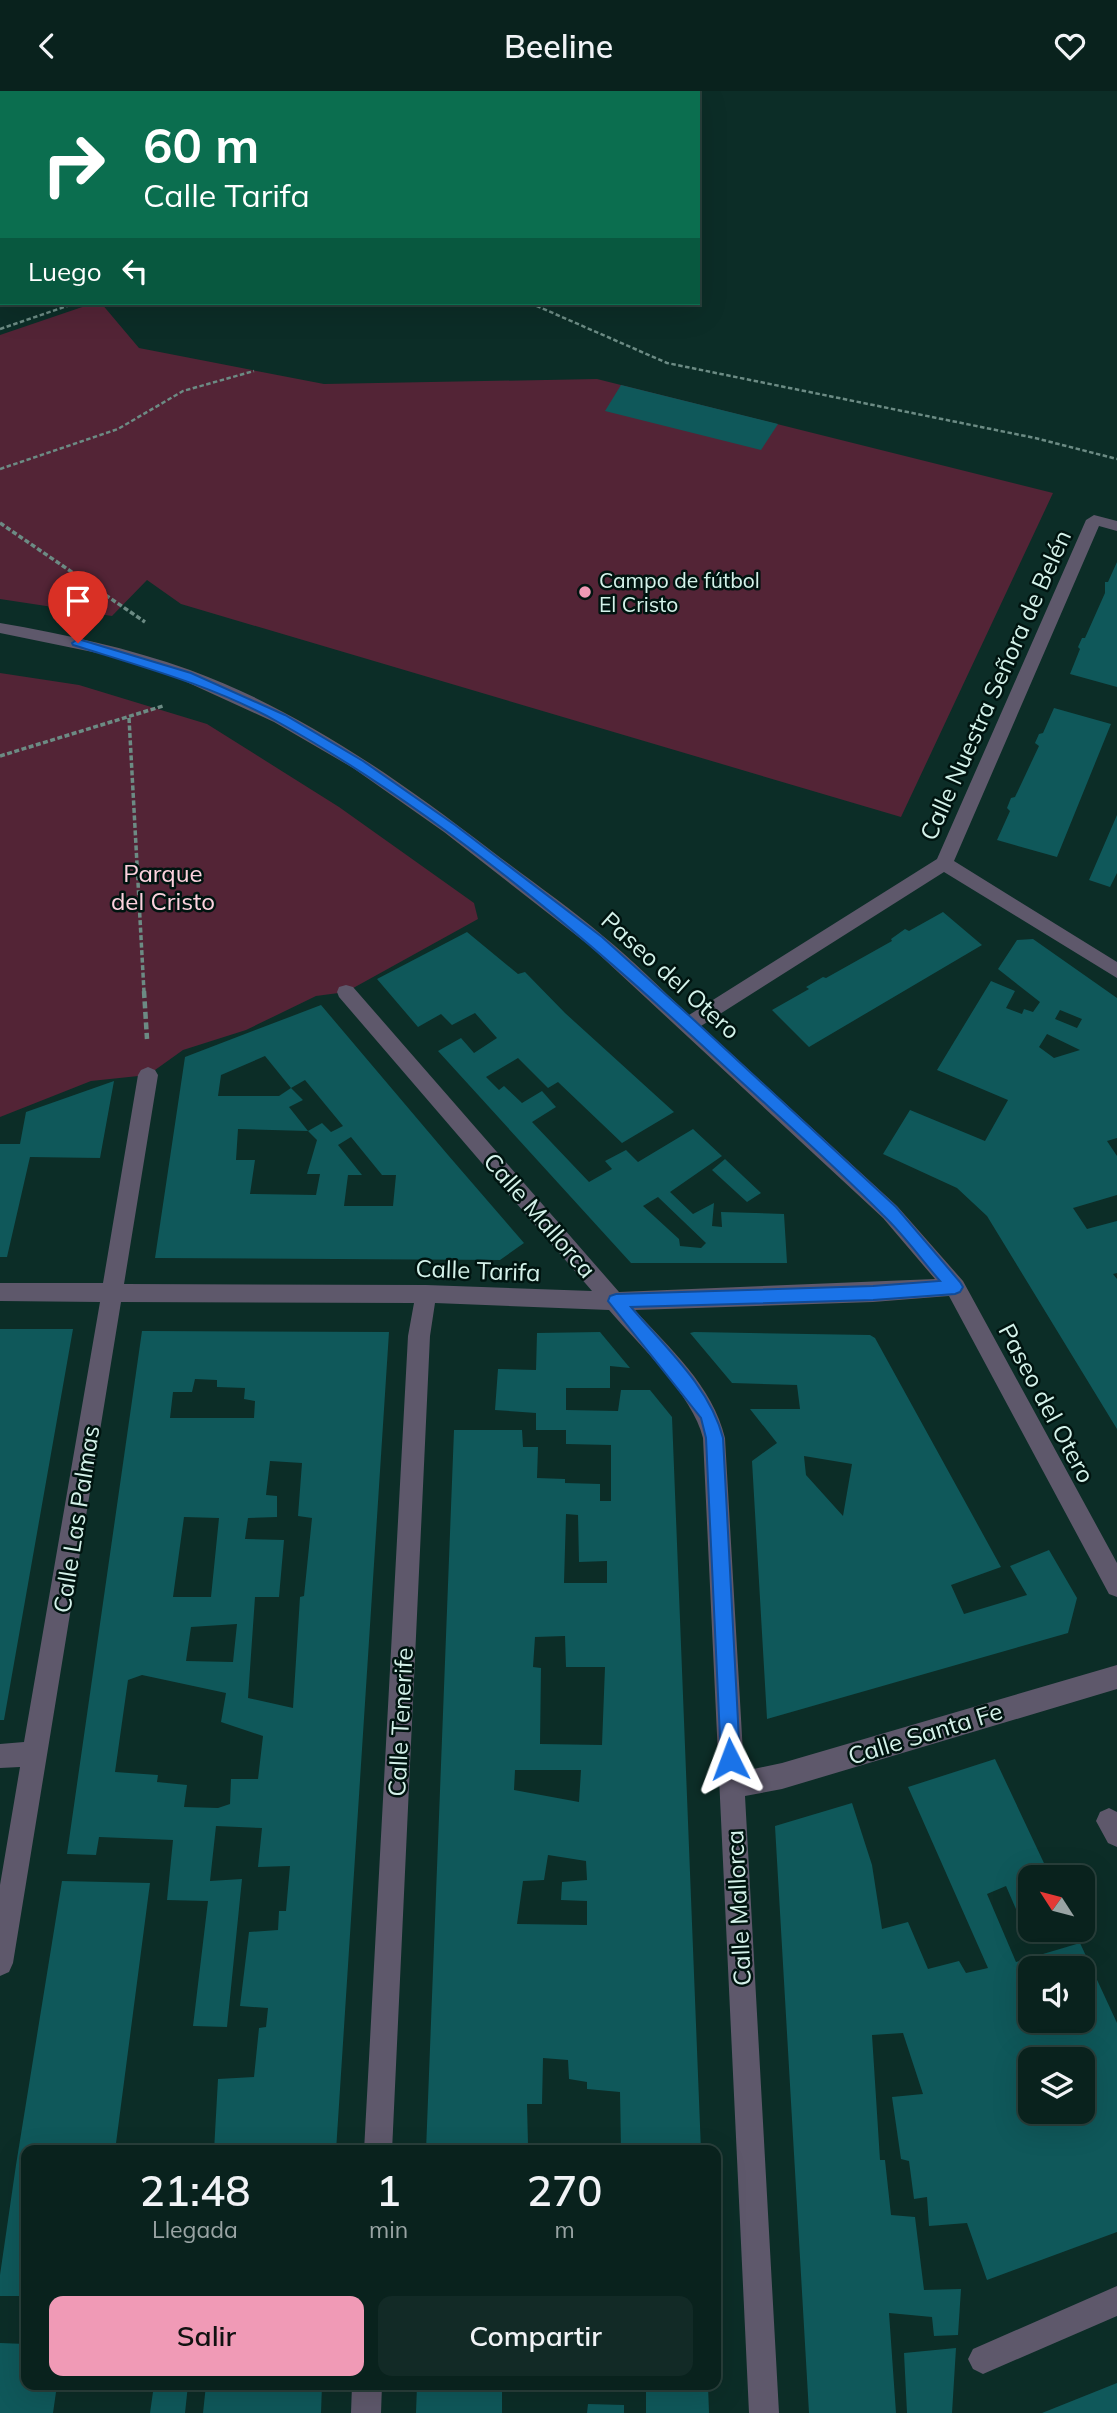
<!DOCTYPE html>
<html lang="es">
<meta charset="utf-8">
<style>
:root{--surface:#09221d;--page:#122a26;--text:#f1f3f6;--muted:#99a4a4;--line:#293f3b;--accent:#f09ab6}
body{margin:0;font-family:Mulish,sans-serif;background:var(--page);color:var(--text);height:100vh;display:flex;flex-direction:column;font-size:26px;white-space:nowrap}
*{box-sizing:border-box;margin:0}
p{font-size:23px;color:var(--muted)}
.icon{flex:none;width:38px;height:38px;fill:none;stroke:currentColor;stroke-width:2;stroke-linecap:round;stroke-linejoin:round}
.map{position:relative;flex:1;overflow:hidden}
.sheet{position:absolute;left:21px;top:2054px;width:700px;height:245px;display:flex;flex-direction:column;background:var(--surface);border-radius:14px;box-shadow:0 7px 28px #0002,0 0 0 2px var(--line)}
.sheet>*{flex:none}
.top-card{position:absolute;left:0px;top:0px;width:700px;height:214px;box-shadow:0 7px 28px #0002,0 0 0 2px var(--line);background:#0b6e4f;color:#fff;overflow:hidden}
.needle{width:46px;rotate:306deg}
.tools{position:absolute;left:1018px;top:1774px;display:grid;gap:14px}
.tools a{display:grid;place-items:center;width:77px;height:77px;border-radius:14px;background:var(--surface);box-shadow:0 7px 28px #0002,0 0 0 2px var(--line);font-size:35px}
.pin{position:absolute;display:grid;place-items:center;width:60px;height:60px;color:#fff;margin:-72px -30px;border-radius:50% 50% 50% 0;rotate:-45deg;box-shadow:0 0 7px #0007}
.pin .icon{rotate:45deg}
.me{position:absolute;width:77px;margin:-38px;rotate:357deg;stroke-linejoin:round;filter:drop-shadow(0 0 5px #0008)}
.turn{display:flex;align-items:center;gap:24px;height:147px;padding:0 28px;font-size:32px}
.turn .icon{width:91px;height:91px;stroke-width:2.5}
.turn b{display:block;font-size:49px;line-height:60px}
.then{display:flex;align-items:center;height:66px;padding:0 28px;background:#0003;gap:14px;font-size:26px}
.eta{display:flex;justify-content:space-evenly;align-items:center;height:119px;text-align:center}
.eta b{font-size:42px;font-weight:600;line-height:49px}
.primary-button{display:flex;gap:14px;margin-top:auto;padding:14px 28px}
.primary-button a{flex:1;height:80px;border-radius:14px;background:var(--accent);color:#111;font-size:28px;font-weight:600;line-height:80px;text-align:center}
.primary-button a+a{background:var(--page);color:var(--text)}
header{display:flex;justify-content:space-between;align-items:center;height:91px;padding:0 28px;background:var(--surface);font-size:32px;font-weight:600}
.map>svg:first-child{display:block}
.green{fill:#532436}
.building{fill:#0f585a;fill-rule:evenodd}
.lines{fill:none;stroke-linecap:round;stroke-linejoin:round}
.path-far2{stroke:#6c8b84;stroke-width:2.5;stroke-dasharray:4.5 2.5;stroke-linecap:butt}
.path-far1{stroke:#6c8b84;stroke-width:3.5;stroke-dasharray:5 2.5;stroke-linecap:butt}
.path{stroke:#6c8b84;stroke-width:4.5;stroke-dasharray:7 3.5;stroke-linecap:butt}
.minor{fill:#5e586b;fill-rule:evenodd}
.route{fill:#1a73e8;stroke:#114b97;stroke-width:2}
.poi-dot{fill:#f09ab6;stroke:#001410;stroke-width:2.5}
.labels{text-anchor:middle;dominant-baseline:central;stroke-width:5;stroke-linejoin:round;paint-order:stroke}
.far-poi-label{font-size:21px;fill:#d4f2ea;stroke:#001410;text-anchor:start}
.street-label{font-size:24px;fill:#d4f2ea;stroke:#001410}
.park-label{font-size:24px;fill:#fdd2de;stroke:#001410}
</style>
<header><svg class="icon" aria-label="back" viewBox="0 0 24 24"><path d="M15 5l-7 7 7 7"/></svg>Beeline<svg class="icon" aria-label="heart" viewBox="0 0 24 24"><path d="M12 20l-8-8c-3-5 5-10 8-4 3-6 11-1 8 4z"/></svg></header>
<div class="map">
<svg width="1117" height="2322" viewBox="0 0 1117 2322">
<rect width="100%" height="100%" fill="#0c2d27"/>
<path class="green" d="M94,212h7l38,45 185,36 273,-5 456,114 -152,324 -720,-213 -34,-24 -35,36 -112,-17v-264z
M0,582l79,12 128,39 132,83 135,96 4,16 -132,73 -30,4 -70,34 -63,20 -35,25 -57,6 -91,36z"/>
<path class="building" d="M621,294l157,39 -17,26 -156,-39z
M1117,471v125l-47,-13 10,-25 -2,-2 4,-9h3l20,-45v-11h3z
M1054,617l57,16 -54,133 -60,-17 13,-29 -3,-3 4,-10 4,-1 24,-51 -4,-3 4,-9 4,-1z
M1117,724v58l-7,14 -21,-7z
M943,821l39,33 -173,102 -37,-37 37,-21 -3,-2 17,-10 3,1 66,-37 -1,-2 14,-10 4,2z
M467,841l51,42 7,-2 40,41 109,99 -52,31 -64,-61 -10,6 -30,-30 -32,19 13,13 5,-4 18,17 20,-12 14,16 -24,15 57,60 23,-13 -7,-8 21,-11 12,12 55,-33 29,27 -52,36 23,22 21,-11 -2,23 10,1 -1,-15 63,2 3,49h-156l-193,-212 23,-13 13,15 23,-15 -22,-25 -23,12 -11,-11 -23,13 -41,-48zM658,1106l48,46 -5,5 -21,-2 -1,-7 -36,-33z
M1033,848l84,59v140l-10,3 10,15v39l-44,13 14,21 30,-8v52l-4,1 4,5v150l-130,-213 -30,-28 -74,-34 27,-44 75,31 23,-41 -71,-30 54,-89 24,10 -9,17 16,6 2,-5 9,3 7,-10 -42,-33 19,-29zM1060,919l22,9 -5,9 -22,-9zM1047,943l33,16 -26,8 -15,-11z
M321,914l127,150 76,88 -24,17 -345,-2 30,-201zM265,965l26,32 14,-8 38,46 -12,6 -9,-9 -14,8 -19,-24 14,-7 -12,-12 -12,8h-61l3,-21zM238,1038l70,2 9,9 -10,34h13l-4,21 -66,-1 5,-34h-19zM351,1046l31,38h14l-3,31h-49l4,-31h14l-24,-30z
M114,990l-14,77 -70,-1 -23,100h-7v-113h20l6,-32z
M725,1068l36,34 -14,9 -35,-32z
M0,1238h73l-69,391h-4z
M142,1240l247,1 -53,819h-122l4,-72 36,-2 5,-49 7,-1 2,-19 -28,-2 9,-74 29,-2 1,-19h7l4,-45 -32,1 4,-39 -46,-2 -6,55 32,-2 -15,148 -34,-1 15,-125 -41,-1 6,-60 -74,-3 -3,18 -29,-1zM195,1288l22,1v7l28,1 -1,11 11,2 -1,17h-84l3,-26h19zM270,1370l32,2 -4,53 14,2 -8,78 -4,1 -7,111 -45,-10 7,-101h24l5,-57 -39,-1 3,-21 29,-1v-21l-11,-1zM184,1426l35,1 -8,79h-38zM237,1533l-4,38 -47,-1 5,-34zM142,1584l84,18 -5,29 42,14 -5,43h-27l-1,25 -12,4 -34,-1 3,-22 -30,-3 1,-7 -43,-3 13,-92z
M600,1241l30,36 -20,-2v22h-44v22l52,1 3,-21h29l22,27 29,734h-80l-1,-59 -33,-3v-7l-18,-3 -1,-19 -25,-2 -1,46h-15l1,41 25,2v4h-127l28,-721h68l1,17h15l-1,31 28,1v4l35,1v17h11v-56l-45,-1v-14h-30v-17l-41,-3 3,-41 38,1 1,-37zM566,1423l12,1 1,47 28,-1v22h-43zM565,1545l1,31h39l-3,78 -62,-1 1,-76 -8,-1 2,-30zM515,1679h66l-2,32 -65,-12zM548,1764l38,6 1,19 -25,2 -1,18 26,1v24l-70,-1 6,-43 21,-1z
M694,1241l176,3 5,3 126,229 -50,18 13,29 63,-19 -17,-29 39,-16 28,48 -9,35 -301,86 -15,-258 25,-18 -27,-34h50l-3,-24 -65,-2 -42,-50zM804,1365l48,8 -9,52 -37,-41z
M995,1668l56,119h-20v52h15l-18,7 -22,-51 -19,8 29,68 64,-19 37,80v209l-130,48 -20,-57 -38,3 -2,-29 -13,2 -5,-38 -8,-2 -9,-62 31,-3 -20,-61 -31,2 8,125h5l6,55 24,2 9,73 37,-1 -3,46 -24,1 -2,-19 -43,-4 7,100h-87l-34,-587 77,-23 20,62 10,64 26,-7 20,47 31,-8 7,12 22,-5 -80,-181zM1031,1878h52v52h-52zM1031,1969h52v52h-52z
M62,1790l88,2 -35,268h-89v145h-26v-21l16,-110z
M0,2252l26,1v41h31l-4,28h-53z
M956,2257l-4,65h-45l-3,-60z
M1117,2292v30h-75z
M154,2294h34l-3,28h-35z
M206,2294h116l-1,28h-118z
M417,2294h85v28h-86z
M646,2294h62l1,28h-63z
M588,2313l36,1v8h-37z"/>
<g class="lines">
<path class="path-far2" d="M530,212l137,60 368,75 82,21
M0,238l76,-26
M0,378l118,-40 65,-38 71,-20"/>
<path class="path-far1" d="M0,432l145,99
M129,627l15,274
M0,665l163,-50"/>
<path class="path" d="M144,900l3,48"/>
<path class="minor" d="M1094,424l23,6v10l-18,-5 -145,335 163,101v16l-173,-106 -243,154 196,180 66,75 154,282v34l-8,-3 -160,-298 -76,6 -238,8c34,38 78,76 90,128l19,333 38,-8 335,-98v24l-335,100 -37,7 34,617h-30l-46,-975c-10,-43 -65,-94 -94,-128l-174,-7 -5,33 -38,815h-28l44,-815 6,-33 -293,-1 -108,661 -4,9 -9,4v-91l20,-118 -20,1v-24l24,-2 76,-440 -100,-1v-18h103l35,-208 3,-5 7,-3 7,3 3,5 -34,209 302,1 166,6 -253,-294 -2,-5 2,-5 7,-2 7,2 266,305 316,-13 -52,-61 -293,-272 -146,-114 -91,-64 -79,-46 -94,-43 -68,-23 -112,-23v-10c65,11 128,25 190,47 109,40 208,109 299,179 38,29 77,56 114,87 30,24 57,52 86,79l248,-156 149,-339z
M1109,1717l8,4v35l-9,-4 -12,-22 4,-9z
M1117,2195v30l-134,58 -10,-5 -5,-10 5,-10z
M352,2294h30l-1,28h-30z"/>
</g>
<path class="route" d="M78,548l113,34 94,42 78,46 92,64 147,112 92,83 202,187 64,75 3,5 -3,5 -5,2 -82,6 -242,7c34,40 79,80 92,131l17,321 -3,7 -7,3 -6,-3 -3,-7 -15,-321 -5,-20 -93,-117 2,-5 6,-2 257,-8 67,-5c-19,-22 -36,-46 -57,-66 -47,-48 -98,-93 -148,-139 -137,-129 -292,-262 -457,-354 -64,-36 -135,-55 -205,-77l-1,-2z"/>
<circle class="poi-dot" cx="585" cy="501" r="7"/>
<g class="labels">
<g class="far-poi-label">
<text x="599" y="489">Campo de fútbol<tspan x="599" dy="24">El Cristo</tspan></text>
</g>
<g class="street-label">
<text transform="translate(995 594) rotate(-66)">Calle Nuestra Señora de Belén</text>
<text transform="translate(671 884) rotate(42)">Paseo del Otero</text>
<text transform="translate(540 1124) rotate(49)">Calle Mallorca</text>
<text transform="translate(478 1179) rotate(2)">Calle Tarifa</text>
<text transform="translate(1047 1312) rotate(62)">Paseo del Otero</text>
<text transform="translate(76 1428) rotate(-81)">Calle Las Palmas</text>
<text transform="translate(400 1631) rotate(-87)">Calle Tenerife</text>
<text transform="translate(925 1642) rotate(-17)">Calle Santa Fe</text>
<text transform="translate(738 1817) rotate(-93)">Calle Mallorca</text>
</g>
<g class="park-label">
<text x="163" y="782">Parque<tspan x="163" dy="28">del Cristo</tspan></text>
</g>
</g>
</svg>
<div class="tools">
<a><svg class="needle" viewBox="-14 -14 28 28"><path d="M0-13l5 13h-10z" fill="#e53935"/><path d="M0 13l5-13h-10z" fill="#99a4a4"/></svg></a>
<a><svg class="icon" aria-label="sound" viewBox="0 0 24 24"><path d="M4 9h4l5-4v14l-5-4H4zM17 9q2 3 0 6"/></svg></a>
<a><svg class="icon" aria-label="layers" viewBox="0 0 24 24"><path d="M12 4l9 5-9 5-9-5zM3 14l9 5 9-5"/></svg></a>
</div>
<div class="pin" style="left:78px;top:552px;background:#d93025"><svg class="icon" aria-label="arrive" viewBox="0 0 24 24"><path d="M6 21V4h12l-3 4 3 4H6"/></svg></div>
<svg class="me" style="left:730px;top:1668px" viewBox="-20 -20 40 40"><path d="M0-17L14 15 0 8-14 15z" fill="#1a73e8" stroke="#fff" stroke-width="4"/></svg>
<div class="top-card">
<div class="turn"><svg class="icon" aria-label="right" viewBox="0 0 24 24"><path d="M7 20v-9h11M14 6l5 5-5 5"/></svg><div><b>60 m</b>Calle Tarifa</div></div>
<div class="then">Luego<svg class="icon" aria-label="left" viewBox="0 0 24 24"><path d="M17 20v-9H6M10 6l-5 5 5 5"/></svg></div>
</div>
<section class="sheet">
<div class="eta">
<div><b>21:48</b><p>Llegada</p></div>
<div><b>1</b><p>min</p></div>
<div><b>270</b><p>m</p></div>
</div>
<div class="primary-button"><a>Salir</a><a>Compartir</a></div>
</section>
</div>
